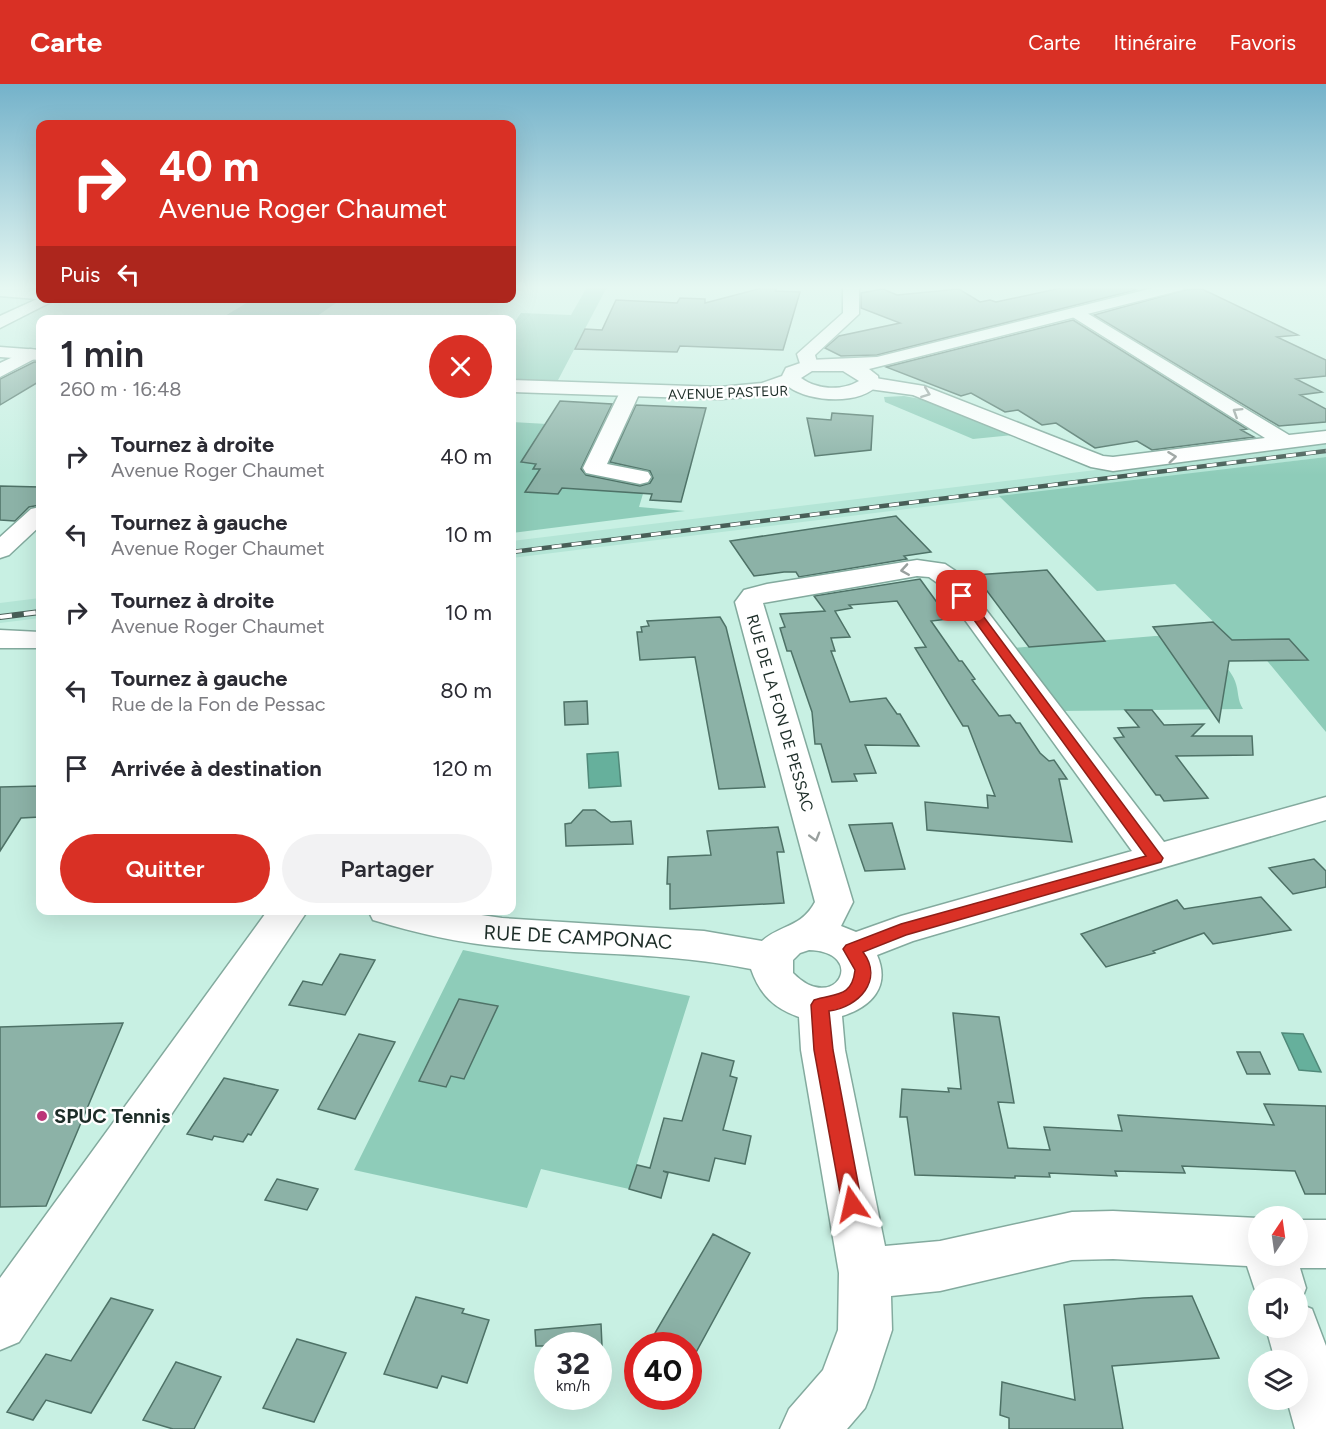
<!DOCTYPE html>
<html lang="fr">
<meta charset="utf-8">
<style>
:root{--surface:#fff;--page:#f2f2f3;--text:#2b2b33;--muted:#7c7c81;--accent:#d93025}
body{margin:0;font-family:Figtree,sans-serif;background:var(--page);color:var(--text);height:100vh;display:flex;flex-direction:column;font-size:22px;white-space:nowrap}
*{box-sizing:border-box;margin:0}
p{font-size:20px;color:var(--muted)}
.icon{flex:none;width:33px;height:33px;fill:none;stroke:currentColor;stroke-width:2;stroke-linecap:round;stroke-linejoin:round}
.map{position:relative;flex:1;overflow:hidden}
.sheet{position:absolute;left:36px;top:231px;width:480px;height:600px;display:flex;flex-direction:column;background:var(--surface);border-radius:12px;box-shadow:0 6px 24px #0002}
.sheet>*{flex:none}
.hud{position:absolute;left:36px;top:36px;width:480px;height:183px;border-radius:12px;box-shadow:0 6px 24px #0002;background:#d93025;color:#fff;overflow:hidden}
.needle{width:39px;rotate:13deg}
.controls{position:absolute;left:1248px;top:1122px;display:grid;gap:12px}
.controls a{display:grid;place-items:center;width:60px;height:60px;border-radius:50%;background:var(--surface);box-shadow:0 6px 24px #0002;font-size:30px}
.speed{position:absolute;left:534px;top:1248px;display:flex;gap:12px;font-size:30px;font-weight:700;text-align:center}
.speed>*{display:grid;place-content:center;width:78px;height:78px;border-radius:50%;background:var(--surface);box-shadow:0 6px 24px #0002;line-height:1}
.speed small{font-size:15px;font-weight:400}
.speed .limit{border:9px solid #d22;background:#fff;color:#111}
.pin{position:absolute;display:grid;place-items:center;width:51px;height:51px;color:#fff;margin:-26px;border-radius:12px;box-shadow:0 3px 9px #0006}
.me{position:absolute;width:66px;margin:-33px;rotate:349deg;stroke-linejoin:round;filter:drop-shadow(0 0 4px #0008)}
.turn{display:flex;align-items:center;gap:21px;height:126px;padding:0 24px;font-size:27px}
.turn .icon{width:78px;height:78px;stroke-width:2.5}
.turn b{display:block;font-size:42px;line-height:51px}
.then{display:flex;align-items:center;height:57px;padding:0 24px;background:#0003;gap:12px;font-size:22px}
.round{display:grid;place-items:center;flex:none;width:63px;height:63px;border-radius:32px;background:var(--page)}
.summary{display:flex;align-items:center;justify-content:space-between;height:102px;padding:0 24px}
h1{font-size:36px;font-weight:600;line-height:45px}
.button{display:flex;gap:12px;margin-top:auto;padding:12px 24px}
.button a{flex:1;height:69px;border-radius:36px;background:var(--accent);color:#fff;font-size:24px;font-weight:600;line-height:69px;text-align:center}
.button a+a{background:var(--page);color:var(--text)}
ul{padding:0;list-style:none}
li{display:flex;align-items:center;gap:18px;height:78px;padding:0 24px}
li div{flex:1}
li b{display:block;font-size:22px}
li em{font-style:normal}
header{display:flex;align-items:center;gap:36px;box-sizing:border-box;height:84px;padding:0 30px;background:var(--accent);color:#fff}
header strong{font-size:28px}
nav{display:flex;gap:33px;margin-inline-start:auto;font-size:21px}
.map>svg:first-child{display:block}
.built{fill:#b4e5d6}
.green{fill:#8eccb9}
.water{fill:#66b09c;stroke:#508979;stroke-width:1.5}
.building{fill:#8cb2a7;stroke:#4e7267;stroke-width:1.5}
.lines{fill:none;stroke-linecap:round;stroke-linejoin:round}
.minor-casing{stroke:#83aa9e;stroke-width:3}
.major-casing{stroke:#83aa9e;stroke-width:3}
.minor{fill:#fff;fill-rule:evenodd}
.major{fill:#fff;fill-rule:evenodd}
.rail-far1-casing{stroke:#485e57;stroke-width:4.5}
.rail-casing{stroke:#485e57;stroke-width:6}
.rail-far1{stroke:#fff;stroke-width:3;stroke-dasharray:10;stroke-linecap:butt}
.rail{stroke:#fff;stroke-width:4;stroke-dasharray:12;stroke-linecap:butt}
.oneway{stroke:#99a09e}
.route{fill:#d93025;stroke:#8d1f18;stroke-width:1.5}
.poi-dot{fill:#bb3678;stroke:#fff;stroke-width:2}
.labels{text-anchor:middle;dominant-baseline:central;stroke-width:4.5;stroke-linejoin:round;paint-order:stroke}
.far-street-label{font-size:14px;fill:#1d2d28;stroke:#fff}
.street-label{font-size:16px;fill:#1d2d28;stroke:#fff}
.near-street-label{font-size:20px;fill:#1d2d28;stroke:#fff}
.near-poi-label{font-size:20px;font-weight:bold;fill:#1d2d28;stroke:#fff;text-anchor:start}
</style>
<header>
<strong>Carte</strong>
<nav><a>Carte</a><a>Itinéraire</a><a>Favoris</a></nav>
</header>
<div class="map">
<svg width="1326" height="1345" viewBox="0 0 1326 1345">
<rect width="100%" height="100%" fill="#c8f0e3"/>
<path class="built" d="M1326,358v15l-814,101v-17z
M40,514v20l-40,5v-20z"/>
<path class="green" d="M587,203h20l-50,95 -45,-1v-55l9,-13 50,2z
M253,215h42l41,4 -23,16h-93z
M904,312l22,4 87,35 -40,4 -88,-37 -1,-5z
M615,315h15l-10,23 44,2 -25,83 46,4 -173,22v-111l88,5z
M1326,373v275l-67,-81h-16l-68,-67 -78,7 -98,-95z
M1155,552l35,1c14,11 39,27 45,44 4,10 2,19 8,28l-184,2 -46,-63z
M463,866l227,46 -61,193 -88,-20 -14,39 -173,-38z"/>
<path class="water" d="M618,668l3,34 -32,2 -2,-34z
M1282,949l21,1 18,38 -22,-2z"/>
<path class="building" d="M766,203h10v4l24,1 -17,58 -103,-4 -3,6 -102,-3 10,-20 17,1 14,-30 61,3 3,-5 25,1v4z
M1066,203h61l9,3 -259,65 -36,1 -16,-8 14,-12 61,-13 -39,-15v-15l22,-4 14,6 62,-6 21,13 10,-2 6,2z
M1202,205l96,46 -21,2 49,23v16l-30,3 26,13 -22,3 26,14v13l-47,4 -185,-111 91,-25z
M1073,236l174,109 -6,1 13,7 -102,13 -15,-9 -42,7 -39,-25 -14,2 -24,-15 -13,2 -34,-19 -10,3 -75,-29z
M34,278h6v19l-40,24v-26z
M560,317l52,3 -31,65 5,6 54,11 10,-3 3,-5 -3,-7 -40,-9 26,-57 70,3 -25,94 -31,-2 2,-6 -90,-6 -4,6 -33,-2 15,-23h-7l3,-5 -15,-2z
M832,329l41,3 -2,34 -56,6 -8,-38 24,2z
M0,402l40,1v18l-11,2 -14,14 -15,-1z
M896,432l35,36 -27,4 3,3 -108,18 -3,-5h-12l-30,4 -24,-35z
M1047,486l58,71 -76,6 -54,-72z
M920,495l29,40 -18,2 28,40h3l13,18 -3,1 27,36 11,-1 6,8h4l20,30 9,8 5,-1 13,19h-8l13,63 -145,-12 -2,-28 63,6 -1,-13 8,1 -27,-70h-5l-48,-78 11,-1 -29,-46 -48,4 3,3 -17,3 15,26 -19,1 4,13h-4l19,51 36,-4 11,16h3l19,32 -54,-1 11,28 -22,1 3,7 -25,1 -11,-38h-6l-3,-32 -21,-61h-4l-7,-23 5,-1 -5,-13 45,-3 -11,-15z
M720,533l6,10 39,160 -46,2 -24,-132 -55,3 -3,-28h5l-1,-5 8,-1 -2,-5z
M1213,538l19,18 57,-1 19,21 -79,1 -10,61 -66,-95z
M587,617l1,23 -23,1 -1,-23z
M1125,626h27l12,15 40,-1 -12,12h60l1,19 -77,1 32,42 -44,3 -4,-6h-4l-42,-57 10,-1 -6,-9 21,-1z
M40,702v31l-19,1 -21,33v-64z
M583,726h12l16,12 20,-1 2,23 -67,2 -1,-22 6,-1z
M892,739l13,46 -40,2 -16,-46z
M778,743l6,25h-7l7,51 -114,6v-25h-3l1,-27 43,-2 -4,-24z
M1314,775l12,12v16l-33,7 -24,-26z
M1261,813l30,33 -78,14 -9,-11 -51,18 2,2 -49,14 -25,-33 96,-34 7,9z
M340,870l35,6 -30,55 -56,-10 14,-24 19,4z
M459,915l39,7 -34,73 -13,-3 -5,11 -27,-6z
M953,929l46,4 15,86 -16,-1 10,46 42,2 -6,-23 78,4 -4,-16 156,10 -10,-21 62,2v88h-21l-10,-23 -113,-5 3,7 -70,-2 2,5 -68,-3 1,4 -35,-1v2l-100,-3 -8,-58h-7l2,-28 47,3 -1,-4 13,1z
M123,939l-77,183 -46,1v-180z
M359,950l36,8 -40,77 -37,-10z
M1237,968h23l10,22h-23z
M702,969l32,8 -4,15 7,2 -14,52 28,6 -6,28 -30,-6 -6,23 -46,-10 5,2 -7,25 -32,-9 8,-24 13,3 14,-50 18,3z
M224,994l54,12 -27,45 -3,-1 -5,8 -29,-6 -2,4 -25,-6z
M277,1095l41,10 -11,21 -42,-10z
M713,1150l37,19 -56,103 -6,-3v-7h-12l-21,-13z
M1192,1212l27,62 -107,8 11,63h-114v-11l-9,-3 2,-33 73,18 -11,-95 79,-7z
M416,1213l48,12 -2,4 27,7 -22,63 -25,-7 -5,12 -53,-14z
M111,1214l42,12 -62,103 -45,-13 -13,20 -26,-8 39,-58 25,7z
M601,1240l1,22h-66l-1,-16z
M297,1255l49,14 -32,69 -51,-14z
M176,1278l45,15 -27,52h-21l-30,-9z"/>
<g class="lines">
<defs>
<path id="minor" d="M0,203l40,2v9h19l-59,30v-12l37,-17 -37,-3z
M843,203h16v27l-44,41 3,11 -2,4h-14l-5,-16 46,-41z
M1077,223l212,128 37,-4v12l-213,28 -22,-4 -178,-72 -44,-6 -7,-2 -3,-4 3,-4 7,-2 55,9 179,70 10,1 152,-19 -194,-122 -2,-4z
M30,265l6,1 3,4 -3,4 -36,19v-14z
M630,302l7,2 3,4 -33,72 41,8 3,5 -3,5 -8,2 -54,-11 -3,-5 37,-76 3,-4z
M40,423v19l-31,29 -9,3v-21l31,-28z
M917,476l28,4 12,8 207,270 162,-45v23l-413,121 -36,14c14,32 -6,52 -35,61l3,34 40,196 55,-5 132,-29 41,-1 145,7v38h40v-36h28v48h-26l6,20 -6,16 12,5 14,37v83h-31l-8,-29h11v-40h-23l-9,-32h32v-40h-40v11l-11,-33 -134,-7 -41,1 -132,31 -49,5 1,34 -19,58 -8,20 -18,21h-67l9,-20 34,-39 15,-40 1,-57 -38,-223 -2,-33c-25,-9 -39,-22 -48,-48 -82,-17 -165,-14 -247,-22 -45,-4 -88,-14 -131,-27l-5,-10h79l55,8 202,13 58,10c19,-17 39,-13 53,-39l-80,-300 9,-12 23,-6zM917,492l12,1 10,7 193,267 -231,65 -45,16 -15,-6 12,-24 -90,-299zM809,866c60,2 26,66 -16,23v-13l7,-7z
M0,546l40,2v16h-40z
M268,826h40l-289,432 -19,8v-72z"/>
<path id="major" d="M1157,203h27l-2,3 -313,79 9,7 1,7c-16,23 -70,19 -90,4l-40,10 -29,2 -208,-7v-12l208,7 42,-4 20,-7 4,-8 23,-8 68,-3zM812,287h31l16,10c-17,10 -42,9 -58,-3z
M0,263l40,3v10l-40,-3z"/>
</defs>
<use href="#minor" class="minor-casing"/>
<use href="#major" class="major-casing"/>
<use href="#minor" class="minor"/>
<use href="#major" class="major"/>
<defs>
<path id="rail-far1" d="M512,468l814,-101"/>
<path id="rail" d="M0,533l40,-5"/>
</defs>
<use href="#rail-far1" class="rail-far1-casing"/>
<use href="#rail" class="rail-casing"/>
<use href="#rail-far1" class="rail-far1"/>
<use href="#rail" class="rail"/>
</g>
<defs><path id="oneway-chevron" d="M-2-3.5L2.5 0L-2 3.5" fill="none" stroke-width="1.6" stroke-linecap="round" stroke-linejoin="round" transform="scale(1.5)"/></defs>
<g class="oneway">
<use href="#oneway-chevron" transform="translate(926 309) rotate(21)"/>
<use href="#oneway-chevron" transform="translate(1237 328) rotate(-148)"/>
<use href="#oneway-chevron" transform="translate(1172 373) rotate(-7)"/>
<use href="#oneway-chevron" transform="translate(905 486) rotate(171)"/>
<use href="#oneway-chevron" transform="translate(815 753) rotate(74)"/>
</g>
<linearGradient id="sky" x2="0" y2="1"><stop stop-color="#74b2ca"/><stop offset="0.52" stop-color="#e6f8f2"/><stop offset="1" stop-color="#e6f8f2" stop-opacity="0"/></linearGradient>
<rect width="1326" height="391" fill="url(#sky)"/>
<path class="route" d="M962,508l4,1 197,265 -2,4 -255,73 -43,17c21,28 -4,55 -34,59l4,39 29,154 -3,7 -7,3 -7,-3 -3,-7 -28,-154 -3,-45 3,-5c21,-7 38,-2 41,-30l-12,-21 3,-4 55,-21 245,-68 -188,-258 -2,-2z"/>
<circle class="poi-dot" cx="42" cy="1032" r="6"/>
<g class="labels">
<g class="far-street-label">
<text transform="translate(728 309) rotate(-2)">AVENUE PASTEUR</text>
</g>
<g class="street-label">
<text transform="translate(780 629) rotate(74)">RUE DE LA FON DE PESSAC</text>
</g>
<g class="near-street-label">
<text transform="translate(578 853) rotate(3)">RUE DE CAMPONAC</text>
</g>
<g class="near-poi-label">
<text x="54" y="1032">SPUC Tennis</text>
</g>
</g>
</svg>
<div class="controls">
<a><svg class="needle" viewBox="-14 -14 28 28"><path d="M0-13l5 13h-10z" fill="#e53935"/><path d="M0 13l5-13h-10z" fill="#7c7c81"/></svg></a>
<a><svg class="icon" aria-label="sound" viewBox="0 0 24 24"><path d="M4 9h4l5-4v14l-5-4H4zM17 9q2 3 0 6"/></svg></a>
<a><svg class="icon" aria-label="layers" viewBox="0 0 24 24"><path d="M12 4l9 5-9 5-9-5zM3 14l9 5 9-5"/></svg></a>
</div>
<div class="speed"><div>32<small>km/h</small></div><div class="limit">40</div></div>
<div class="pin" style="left:962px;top:512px;background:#d93025"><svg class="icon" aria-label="arrive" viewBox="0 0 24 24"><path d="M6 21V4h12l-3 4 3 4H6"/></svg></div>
<svg class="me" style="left:852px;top:1120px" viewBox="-20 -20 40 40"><path d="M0-17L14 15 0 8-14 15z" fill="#d93025" stroke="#fff" stroke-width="4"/></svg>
<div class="hud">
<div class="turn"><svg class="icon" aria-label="right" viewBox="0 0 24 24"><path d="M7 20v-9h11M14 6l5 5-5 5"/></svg><div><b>40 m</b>Avenue Roger Chaumet</div></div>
<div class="then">Puis<svg class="icon" aria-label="left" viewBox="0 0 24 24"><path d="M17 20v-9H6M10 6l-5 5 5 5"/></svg></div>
</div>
<section class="sheet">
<div class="summary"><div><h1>1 min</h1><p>260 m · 16:48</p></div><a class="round" style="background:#d93025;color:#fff"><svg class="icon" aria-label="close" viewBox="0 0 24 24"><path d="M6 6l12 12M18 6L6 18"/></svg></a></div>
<ul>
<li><svg class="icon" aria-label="right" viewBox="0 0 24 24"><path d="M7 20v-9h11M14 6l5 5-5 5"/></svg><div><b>Tournez à droite</b><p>Avenue Roger Chaumet</p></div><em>40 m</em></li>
<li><svg class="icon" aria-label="left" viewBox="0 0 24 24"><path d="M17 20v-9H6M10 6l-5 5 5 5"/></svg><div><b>Tournez à gauche</b><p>Avenue Roger Chaumet</p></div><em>10 m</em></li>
<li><svg class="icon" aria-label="right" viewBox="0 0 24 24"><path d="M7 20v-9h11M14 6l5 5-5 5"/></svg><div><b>Tournez à droite</b><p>Avenue Roger Chaumet</p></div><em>10 m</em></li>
<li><svg class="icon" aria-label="left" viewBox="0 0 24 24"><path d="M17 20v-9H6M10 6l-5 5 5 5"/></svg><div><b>Tournez à gauche</b><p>Rue de la Fon de Pessac</p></div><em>80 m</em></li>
<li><svg class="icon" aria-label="arrive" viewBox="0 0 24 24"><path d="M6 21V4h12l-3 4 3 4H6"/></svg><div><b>Arrivée à destination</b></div><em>120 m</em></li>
</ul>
<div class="button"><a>Quitter</a><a>Partager</a></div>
</section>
</div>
